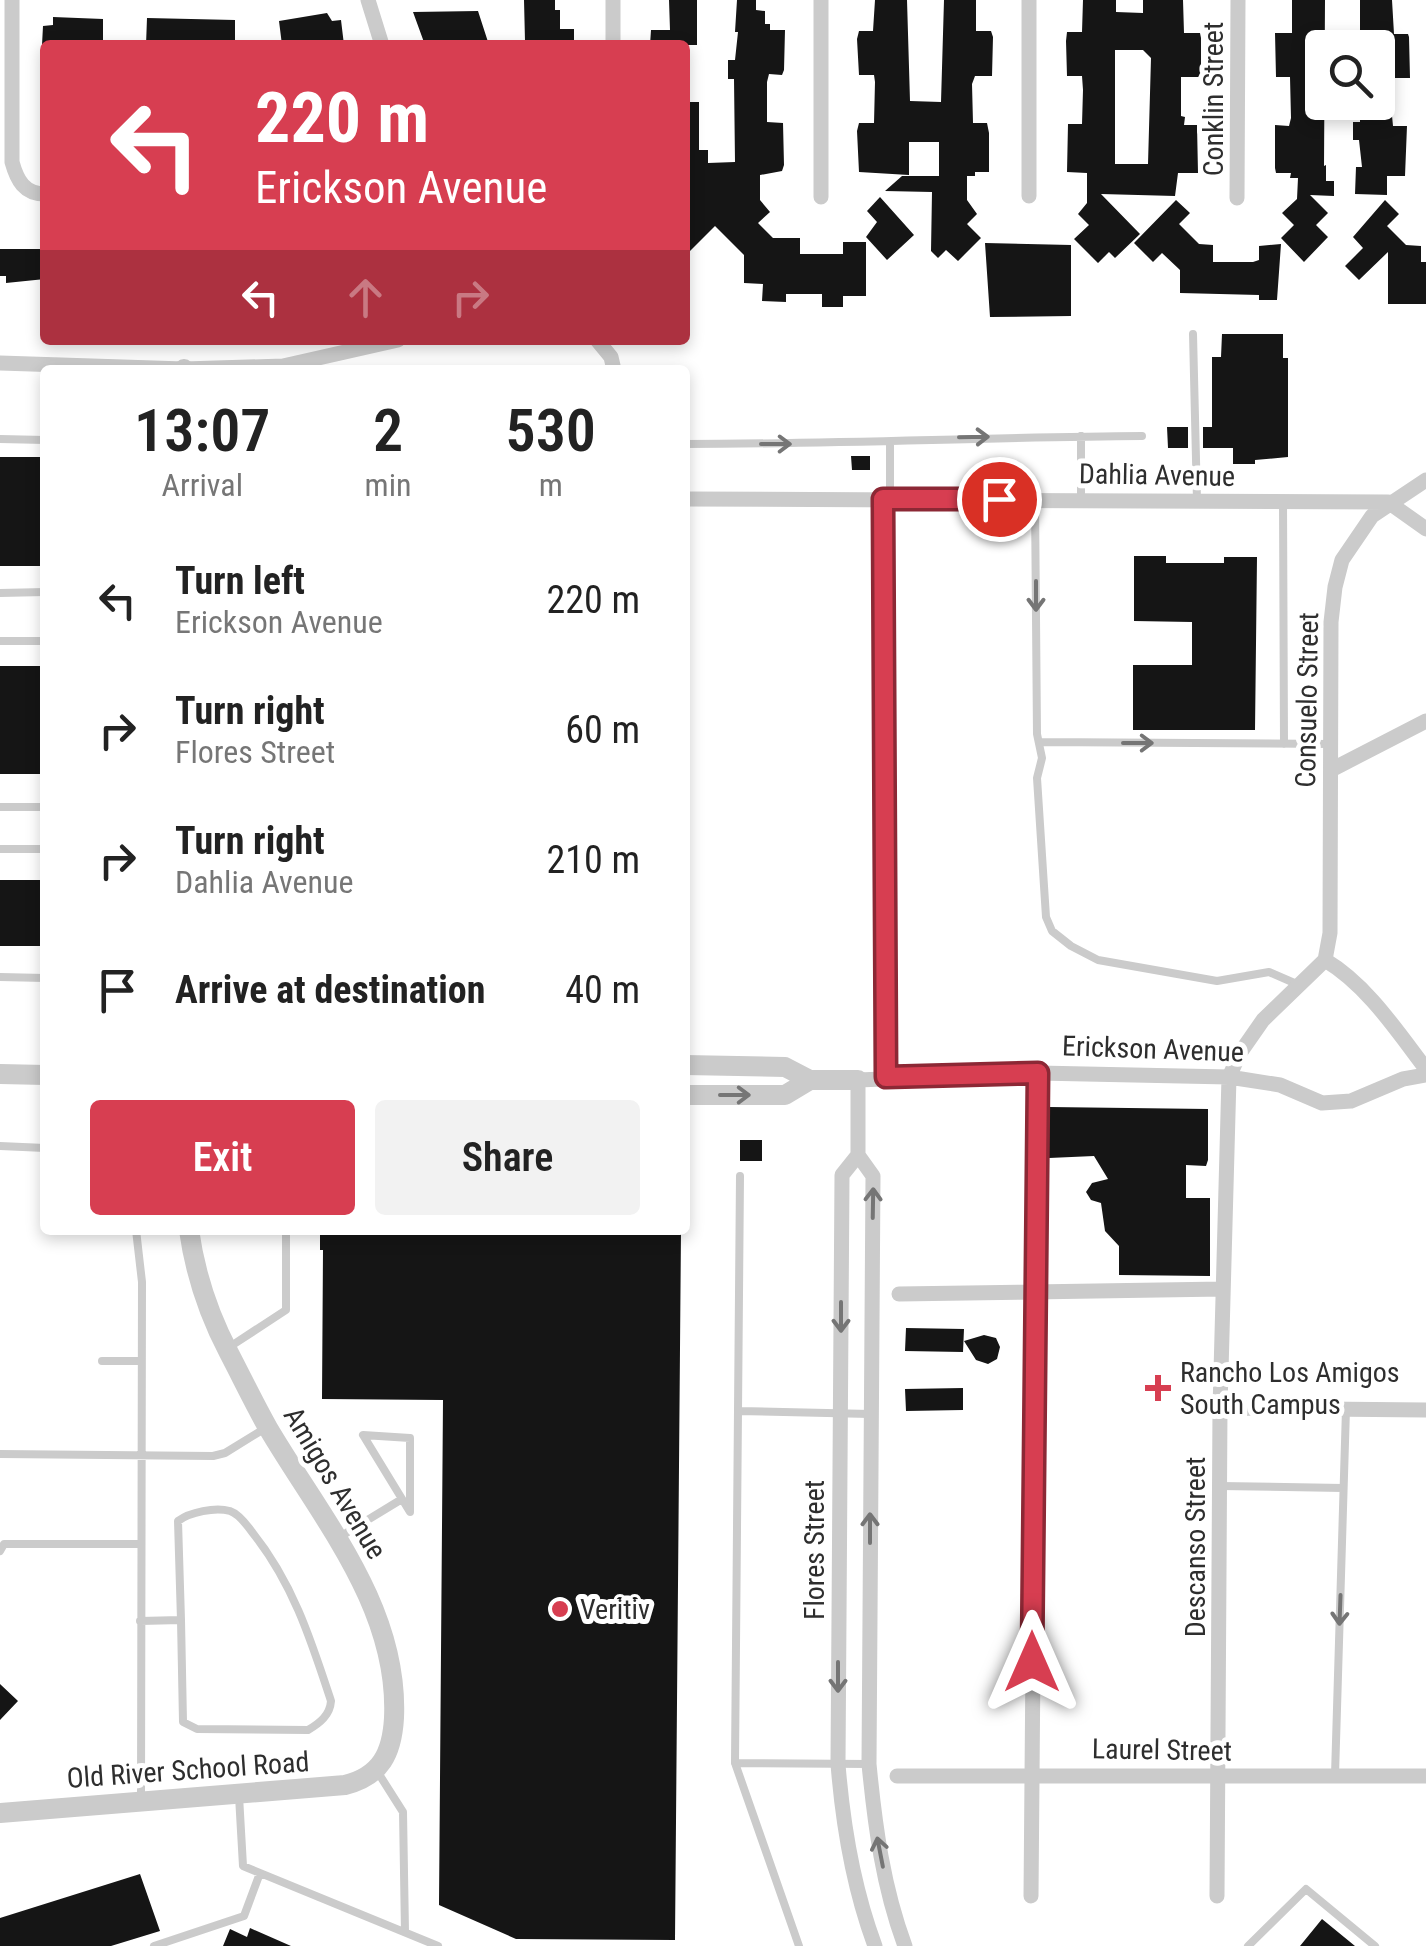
<!DOCTYPE html>
<style>
:root{--surface:#fff;--page:#f2f2f2;--text:#222;--muted:#767676;--accent:#d73e51}
body{margin:0;font-family:"Roboto Condensed",sans-serif;background:var(--page);color:var(--text);height:100vh;display:flex;flex-direction:column;font-size:38px;white-space:nowrap}
*{box-sizing:border-box;margin:0}
p{font-size:32px;color:var(--muted)}
.icon{flex:none;width:55px;height:55px;fill:none;stroke:currentColor;stroke-width:2;stroke-linecap:round;stroke-linejoin:round}
.map{position:relative;flex:1;overflow:hidden}
.drawer{position:absolute;left:40px;top:365px;width:650px;height:870px;display:flex;flex-direction:column;background:var(--surface);border-radius:10px;box-shadow:0 5px 15px #0003}
.drawer>*{flex:none}
.top-card{position:absolute;left:40px;top:40px;width:650px;height:305px;border-radius:10px;box-shadow:0 5px 15px #0003;background:#d73e51;color:#fff;overflow:hidden}
.fabs{position:absolute;left:1305px;top:30px;display:grid;gap:20px}
.fabs a{display:grid;place-items:center;width:90px;height:90px;border-radius:10px;background:var(--surface);box-shadow:0 5px 15px #0003;font-size:50px}
.pin{position:absolute;display:grid;place-items:center;width:85px;height:85px;color:#fff;margin:-42px;border:5px solid #fff;border-radius:50%;box-shadow:0 2px 10px #0007}
.me{position:absolute;width:110px;margin:-55px;rotate:0deg;stroke-linejoin:round;filter:drop-shadow(0 0 8px #0008)}
.turn{display:flex;align-items:center;gap:35px;height:210px;padding:0 50px;font-size:45px}
.turn .icon{width:130px;height:130px;stroke-width:2.5}
.turn b{display:block;font-size:70px;line-height:85px}
.lanes{display:flex;align-items:center;height:95px;padding:0 50px;background:#0003;justify-content:center;gap:50px;direction:ltr}
.lanes .off{opacity:.35}
.eta{display:flex;justify-content:space-evenly;align-items:center;height:170px;text-align:center}
.eta b{font-size:60px;font-weight:600;line-height:70px}
.button{display:flex;gap:20px;margin-top:auto;padding:20px 50px}
.button a{flex:1;height:115px;border-radius:10px;background:var(--accent);color:#fff;font-size:40px;font-weight:600;line-height:115px;text-align:center}
.button a+a{background:var(--page);color:var(--text)}
ul{padding:0;list-style:none}
li{display:flex;align-items:center;gap:30px;height:130px;padding:0 50px}
li div{flex:1}
li b{display:block;font-size:38px}
li em{font-style:normal}
.map>svg:first-child{display:block}
.building{fill:#151515;fill-rule:evenodd}
.lines{fill:none;stroke-linecap:round;stroke-linejoin:round}
.service{stroke:#cbcbcb;stroke-width:8}
.minor{stroke:#cbcbcb;stroke-width:15}
.tertiary{stroke:#cbcbcb;stroke-width:20}
.oneway{stroke:#757575}
.route-casing{stroke:#8c2835;stroke-width:25}
.route{stroke:#d73e51;stroke-width:18}
.poi-dot{fill:#d73e51;stroke:#fff;stroke-width:4}
.labels{text-anchor:middle;dominant-baseline:central;stroke-width:10;stroke-linejoin:round;paint-order:stroke}
.street-label{font-size:28px;fill:#2e2e2e;stroke:#fff}
.poi-label{font-size:28px;fill:#2e2e2e;stroke:#fff;text-anchor:start}
</style>
<div class="map">
<svg width="1426" height="1946" viewBox="0 0 1426 1946">
<rect width="100%" height="100%" fill="#fff"/>
<path class="building" d="M524,0h31v10h5v19h14v16h-43v-4h-6z
M669,0h28v45h-47l1,-15h19z
M737,0h19v10l9,1v13h5v6h15l-1,40 -2,5 -13,-1 -2,8v40l16,1 1,42 -2,6 -22,4v25l10,12 -12,11 15,15h27v16h43v-12h23v54h-23v11h-21v-13h-36v8l-24,-1 1,-17 -19,-1v-28l-29,-29 -30,30v-154h14v48h9v13l27,-1 -1,-83h-6v-19h7l3,-28h-3z
M875,0h32l3,101 31,1 3,-102h32v31h15l2,6 -1,39h-17l-3,8 1,39h14l2,10v39h-14v4h-8v24l10,14 -10,10 14,14 -23,23 -12,-11 -8,8 -7,-7 1,-59 -47,-1 17,-15h37v-34h-30v33l-50,-3 -2,-41 2,-8h15l1,-41 -1,-7h-15l-2,-36 2,-8h14z
M1083,0h33v12l27,1v-13h40l1,33h16l1,5v39h-20v39l4,1 -1,8h13l1,48h-20l-3,23 -74,-2 39,40 -25,24 -6,-6 -11,11 -24,-24 15,-14 -11,-11 9,-11v-30l-20,-1 1,-48h14l1,-34 -1,-14h-15l-1,-35 1,-9h15zM1115,50h28l8,8 -3,106h-33z
M1292,0h33l-1,166 2,-1v16h8v15l-24,-1 18,18 -12,12 12,12 -24,25 -23,-24 13,-13 -12,-12 15,-14 1,-21h-8l1,-5h-15l-1,-5v-43l14,1 2,-8 -1,-41h-14l-1,-44h17z
M1360,0h32l2,34h14l1,3 1,41h-15v6h-17v-36h-18z
M478,11l11,34h-64l-12,-33z
M327,13l5,8 9,-1 3,25h-62l-3,-24z
M53,17l50,2v26h-61l1,-19 10,-1z
M147,18l88,2v25h-89z
M1360,105h31l2,21h14l-2,50h-18v19l-32,-1 1,-27h6l-3,-27h-6v-18h7z
M880,197l34,38 -27,25 -21,-23 11,-15 -10,-11z
M1176,200l14,13 -11,11 20,20 14,1v17h40l6,-2v-14l22,-2 -4,56h-18v-5l-79,-2v-23l-18,-17 -9,9 -19,-19z
M1385,200l14,14 -12,12 19,19 15,1v16h5v42h-38v-52l-29,28 -14,-14 18,-18 -10,-11z
M985,243l86,2v71l-81,1z
M0,249h45v30l-39,4v-7h-6z
M1222,334h61v24h5v99l-33,3v4h-22v-16h-30v-21h9v-70h9z
M1167,427h21v21h-20z
M851,456h19v14h-18z
M0,457h45v109h-45z
M1134,556h32v7h58v-6h33l-2,173h-122v-65h59v-43l-58,-1z
M0,666h45v108h-45z
M0,880h45v66h-45z
M1049,1107l159,2v51l-2,6 -20,-1v33h24v78l-91,-1v-29l-14,-15 -4,-28 -10,-3 -5,-8 6,-9 16,-4 -14,-23 -45,2z
M740,1140h22v21h-22z
M320,1230h361l-6,710 -159,-1 -77,-34 4,-505 -121,-1 1,-149h-3z
M906,1328l58,1 -1,23 -58,-1z
M984,1335l12,3 4,9 -3,12 -9,5 -12,-4 -12,-19z
M963,1388v22l-57,1 -1,-22z
M0,1684l18,17 -18,19z
M140,1874l20,57 -49,15h-111v-28z
M1322,1919l33,27h-55z
M250,1928l41,18h-68l7,-17 17,8z"/>
<g class="lines">
<path class="service" d="M1193,334l4,167
M0,439l45,1
M685,444c153,0 305,-7 457,-8
M890,499v-57
M1081,499v-63
M1035,500l2,234 5,24 -5,20 9,139 6,14 19,15 27,14 119,21 52,-9 30,13
M1283,501l1,243
M0,593l45,-1
M0,641h45
M1040,742l291,2
M0,807h45
M0,849h45
M0,977l45,1
M0,1146l45,2
M740,1176l-5,587 64,183
M136,1230l6,52 -1,518
M231,1346l55,-36v-80
M102,1361h39
M738,1411l132,3
M363,1435l47,3v74z
M0,1454l213,2 12,-3 39,-24
M1220,1486l123,2
M338,1538l64,-39
M0,1551l4,-7h136
M140,1621l41,-1 2,102 14,7 111,1c12,-7 22,-15 23,-29 -20,-61 -38,-118 -79,-169 -5,-7 -13,-18 -22,-21 -15,-4 -40,1 -52,10l3,99
M735,1763l134,1
M377,1771l26,41 2,120
M1335,1775l11,-366
M239,1796l4,70 195,80
M154,1946l90,-30 16,-43
M1248,1946l58,-57 69,57"/>
<path class="minor" d="M12,0v162c5,18 12,32 33,32
M368,0l14,45
M821,0v197
M613,45v-45
M1029,196v-196
M1237,198l1,-198
M597,340l14,17 3,13
M0,363l184,6 99,-3 115,-26
M685,499l703,3 38,27
M883,499l3,578
M1331,770l95,-49
M1325,960c42,25 72,71 101,109
M858,1155l-16,20 -4,589c5,63 15,123 37,182
M899,1294l324,-5
M1220,1408l206,2
M897,1776h529
M1031,1896l7,-823
M1217,1896l3,-488 9,-331 11,-24 23,-33 62,-60 5,-27 1,-311 4,-35 7,-27 30,-44 54,-36
M905,1946c-22,-59 -30,-120 -36,-182l4,-588 -15,-21v-75l180,-7 191,4 51,8 42,18 29,-2 52,-22 23,-4"/>
<path class="tertiary" d="M184,370v-1
M685,1065l100,2 25,13h48
M0,1074l45,1
M685,1095h100l25,-15
M0,1813l345,-28c36,-9 47,-32 49,-67 5,-111 -73,-200 -126,-290 -14,-25 -26,-50 -39,-75 -20,-38 -34,-80 -40,-123"/>
</g>
<defs><path id="oneway-shaft" d="M-6 0H5M1.5-3L5.5 0L1.5 3" fill="none" stroke-width="1.6" stroke-linecap="round" stroke-linejoin="round" transform="scale(2.5)"/></defs>
<g class="oneway">
<use href="#oneway-shaft" transform="translate(974 437) rotate(-1)"/>
<use href="#oneway-shaft" transform="translate(776 444)"/>
<use href="#oneway-shaft" transform="translate(1036 596) rotate(90)"/>
<use href="#oneway-shaft" transform="translate(1138 743)"/>
<use href="#oneway-shaft" transform="translate(735 1095)"/>
<use href="#oneway-shaft" transform="translate(873 1203) rotate(-89)"/>
<use href="#oneway-shaft" transform="translate(841 1317) rotate(90)"/>
<use href="#oneway-shaft" transform="translate(870 1528) rotate(-90)"/>
<use href="#oneway-shaft" transform="translate(1340 1610) rotate(92)"/>
<use href="#oneway-shaft" transform="translate(838 1677) rotate(90)"/>
<use href="#oneway-shaft" transform="translate(880 1852) rotate(-101)"/>
</g>
<g class="lines">
<defs>
<path id="route" d="M999,499h-116l3,578 152,-4 -6,589"/>
</defs>
<use href="#route" class="route-casing"/>
<use href="#route" class="route"/>
</g>
<g class="poi-dot">
<path d="M1153 1373h10v10h10v10h-10v10h-10v-10h-10v-10h10z"/>
<circle cx="560" cy="1609" r="10"/>
</g>
<g class="labels">
<g class="street-label">
<text transform="translate(1213 99) rotate(-90)">Conklin Street</text>
<text transform="translate(1157 475) rotate(1)">Dahlia Avenue</text>
<text transform="translate(1307 700) rotate(-89)">Consuelo Street</text>
<text transform="translate(1153 1049) rotate(2)">Erickson Avenue</text>
<text transform="translate(335 1483) rotate(59)">Amigos Avenue</text>
<text transform="translate(1195 1547) rotate(-90)">Descanso Street</text>
<text transform="translate(814 1550) rotate(-90)">Flores Street</text>
<text transform="translate(1162 1750) rotate(1)">Laurel Street</text>
<text transform="translate(188 1770) rotate(-4)">Old River School Road</text>
</g>
<g class="poi-label">
<text x="1180" y="1372">Rancho Los Amigos<tspan x="1180" dy="32">South Campus</tspan></text>
<text x="580" y="1609">Veritiv</text>
</g>
</g>
</svg>
<div class="fabs">
<a><svg class="icon" aria-label="search" viewBox="0 0 24 24"><circle cx="10" cy="10" r="6"/><path d="M15 15l6 6"/></svg></a>
</div>
<div class="pin" style="left:999px;top:499px;background:#d93025"><svg class="icon" aria-label="arrive" viewBox="0 0 24 24"><path d="M6 21V4h12l-3 4 3 4H6"/></svg></div>
<svg class="me" style="left:1032px;top:1662px" viewBox="-20 -20 40 40"><path d="M0-17L14 15 0 8-14 15z" fill="#d73e51" stroke="#fff" stroke-width="4"/></svg>
<div class="top-card">
<div class="turn"><svg class="icon" aria-label="left" viewBox="0 0 24 24"><path d="M17 20v-9H6M10 6l-5 5 5 5"/></svg><div><b>220 m</b>Erickson Avenue</div></div>
<div class="lanes"><svg class="icon" aria-label="left" viewBox="0 0 24 24"><path d="M17 20v-9H6M10 6l-5 5 5 5"/></svg><svg class="icon off" aria-label="ahead" viewBox="0 0 24 24"><path d="M12 20V5M6 11l6-6 6 6"/></svg><svg class="icon off" aria-label="right" viewBox="0 0 24 24"><path d="M7 20v-9h11M14 6l5 5-5 5"/></svg></div>
</div>
<section class="drawer">
<div class="eta">
<div><b>13:07</b><p>Arrival</p></div>
<div><b>2</b><p>min</p></div>
<div><b>530</b><p>m</p></div>
</div>
<ul>
<li><svg class="icon" aria-label="left" viewBox="0 0 24 24"><path d="M17 20v-9H6M10 6l-5 5 5 5"/></svg><div><b>Turn left</b><p>Erickson Avenue</p></div><em>220 m</em></li>
<li><svg class="icon" aria-label="right" viewBox="0 0 24 24"><path d="M7 20v-9h11M14 6l5 5-5 5"/></svg><div><b>Turn right</b><p>Flores Street</p></div><em>60 m</em></li>
<li><svg class="icon" aria-label="right" viewBox="0 0 24 24"><path d="M7 20v-9h11M14 6l5 5-5 5"/></svg><div><b>Turn right</b><p>Dahlia Avenue</p></div><em>210 m</em></li>
<li><svg class="icon" aria-label="arrive" viewBox="0 0 24 24"><path d="M6 21V4h12l-3 4 3 4H6"/></svg><div><b>Arrive at destination</b></div><em>40 m</em></li>
</ul>
<div class="button"><a>Exit</a><a>Share</a></div>
</section>
</div>
